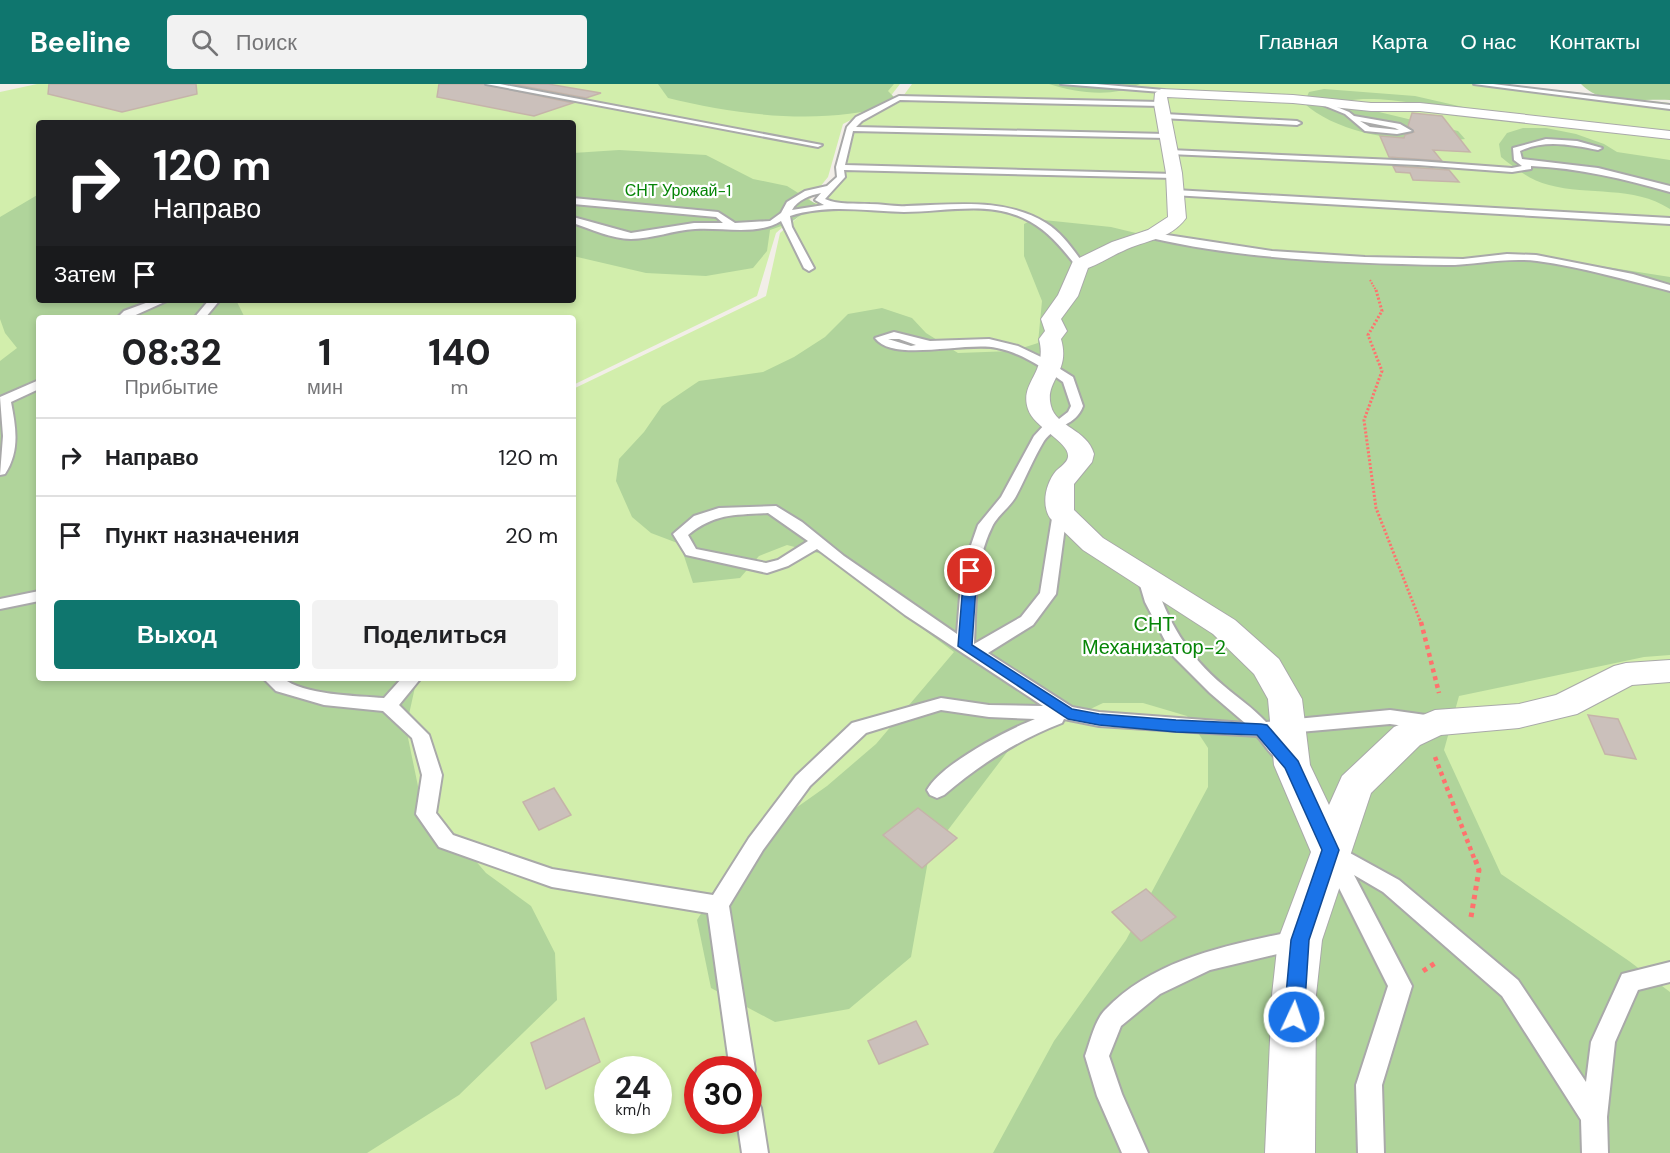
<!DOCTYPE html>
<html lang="ru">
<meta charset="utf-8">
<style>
:root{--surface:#fff;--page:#f2f2f2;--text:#202124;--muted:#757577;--line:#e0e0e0;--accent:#0f766e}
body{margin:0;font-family:"DM Sans",sans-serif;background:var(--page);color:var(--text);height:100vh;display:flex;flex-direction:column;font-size:22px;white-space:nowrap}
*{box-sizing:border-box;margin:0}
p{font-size:20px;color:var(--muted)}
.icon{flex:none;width:33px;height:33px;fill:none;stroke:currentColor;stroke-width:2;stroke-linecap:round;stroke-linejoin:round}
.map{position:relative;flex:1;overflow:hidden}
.sheet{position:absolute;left:36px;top:231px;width:540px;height:366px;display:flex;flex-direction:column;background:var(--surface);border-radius:6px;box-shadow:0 3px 9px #0003}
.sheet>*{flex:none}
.banner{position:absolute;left:36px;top:36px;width:540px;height:183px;border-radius:6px;box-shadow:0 3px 9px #0003;background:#202124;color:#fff;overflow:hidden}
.speed{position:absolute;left:594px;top:972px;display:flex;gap:12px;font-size:30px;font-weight:700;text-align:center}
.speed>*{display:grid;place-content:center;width:78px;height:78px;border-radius:50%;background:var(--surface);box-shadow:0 3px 9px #0003;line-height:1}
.speed small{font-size:15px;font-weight:400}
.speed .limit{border:9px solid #d22;background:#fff;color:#111}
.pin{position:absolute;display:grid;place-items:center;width:51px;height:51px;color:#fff;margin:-26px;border:3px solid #fff;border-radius:50%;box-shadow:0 2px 6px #0007}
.me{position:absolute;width:66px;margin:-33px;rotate:3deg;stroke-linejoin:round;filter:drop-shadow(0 0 4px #0008)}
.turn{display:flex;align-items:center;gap:21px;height:126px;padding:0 18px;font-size:27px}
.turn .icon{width:78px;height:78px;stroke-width:2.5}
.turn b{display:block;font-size:42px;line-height:51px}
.then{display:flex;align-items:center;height:57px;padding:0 18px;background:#0003;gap:12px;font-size:22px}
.eta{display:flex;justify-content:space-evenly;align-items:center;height:102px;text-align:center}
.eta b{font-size:36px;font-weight:800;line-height:42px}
.primary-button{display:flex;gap:12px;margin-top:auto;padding:12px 18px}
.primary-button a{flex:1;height:69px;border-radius:6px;background:var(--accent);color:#fff;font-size:24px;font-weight:800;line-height:69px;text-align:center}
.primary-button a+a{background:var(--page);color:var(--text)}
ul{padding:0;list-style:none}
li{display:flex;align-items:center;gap:18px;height:78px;padding:0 18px;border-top:2px solid var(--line)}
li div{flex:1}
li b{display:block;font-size:22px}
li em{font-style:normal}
header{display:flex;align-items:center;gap:36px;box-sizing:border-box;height:84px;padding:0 30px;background:var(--accent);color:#fff}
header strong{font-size:28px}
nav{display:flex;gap:33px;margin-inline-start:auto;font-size:21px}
.search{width:420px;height:54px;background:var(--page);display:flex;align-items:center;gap:15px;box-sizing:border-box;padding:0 21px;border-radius:6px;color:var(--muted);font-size:22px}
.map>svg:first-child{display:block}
.grass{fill:#d2eeac;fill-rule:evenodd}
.forest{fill:#b0d49b}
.building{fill:#cbc0bb;stroke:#c5b4a9;stroke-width:1.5}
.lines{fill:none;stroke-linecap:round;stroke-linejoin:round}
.lane-casing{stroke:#a9a9a9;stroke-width:4}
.street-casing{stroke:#a9a9a9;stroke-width:2}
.path-far3{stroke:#ff716d;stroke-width:2;stroke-dasharray:1.5 1.5;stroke-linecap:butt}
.path-far2{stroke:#ff716d;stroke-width:3;stroke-dasharray:2 2;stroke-linecap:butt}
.path-far1{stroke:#ff716d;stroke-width:4.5;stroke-dasharray:4 4;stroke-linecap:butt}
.path{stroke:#ff716d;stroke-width:5;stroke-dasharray:4.5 4.5;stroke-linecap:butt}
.lane{fill:#fff;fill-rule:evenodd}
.street{fill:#fff;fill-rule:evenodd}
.route{fill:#1a73e8;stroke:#114b97;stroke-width:1.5}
.labels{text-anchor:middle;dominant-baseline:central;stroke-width:4.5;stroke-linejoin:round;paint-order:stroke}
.far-park-label{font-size:16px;fill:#068507;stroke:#fff}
.park-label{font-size:20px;fill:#068507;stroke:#fff}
</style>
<header>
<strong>Beeline</strong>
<div class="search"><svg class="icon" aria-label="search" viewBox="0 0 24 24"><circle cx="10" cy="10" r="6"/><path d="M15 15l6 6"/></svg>Поиск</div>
<nav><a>Главная</a><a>Карта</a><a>О нас</a><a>Контакты</a></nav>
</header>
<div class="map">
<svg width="1670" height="1069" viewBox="0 0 1670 1069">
<rect width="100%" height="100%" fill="#f2eee8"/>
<path class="grass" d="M37,0h863l-14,18 -43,22 -15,53 -29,36 -23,20 -19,63 -184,89v-67h-534v360l-39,353v-939zM39,39h534v177h-534z
M912,0h588l170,19v1050h-1670l158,-475h415v-289l193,-93 14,-63 64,-56 12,-52 42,-22zM608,986h50v50h-50zM698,986h50v50h-50z"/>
<path class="forest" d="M658,0h236l-6,7 7,7 -3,7c-71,21 -154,10 -224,-7z
M1049,0h91c-27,14 -63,9 -91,0z
M1581,0h89v16c-32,-2 -65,8 -89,-16z
M1324,5l91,7 48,11 -2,2c-31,-2 -85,-15 -113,-8l31,11 79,19 7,8c-47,6 -125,-2 -161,-36l5,-11z
M1523,44h23l30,6 28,10 13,8 53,8v49c-37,-24 -81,-13 -121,-24 -19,-5 -33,-16 -48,-28l-2,-13 8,-11z
M619,66l87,5 47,24 34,7 29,18 -26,19 -20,7 -3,21 -14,17 -47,8 -60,-3 -73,-17v-103z
M39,110v106h197l9,18h-206v360h378l-11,50 14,68 66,77 45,33 24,47 2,47 -98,95 -92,58h-367v-792l17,-13 -12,-15 -5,-14v-102z
M1034,135l77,8 54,13 87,10 213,13 43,-4 73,4 89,14v378l-26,2 -185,39 -15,54 57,124 128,87 41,31v161h-677l61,-112 72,-101 82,-153v-39l-21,-32 -44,-13h-40l-92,44 -82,108 -18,102 -62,52 -74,13 -64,-34 -14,-68 48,-76 82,-58 49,-42 78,-92 -132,-98 -35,-9 -28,11 -19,22 -47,5 -13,-39 -29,-11 -19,-16 -16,-36 3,-22 25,-27 18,-26 37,-25 64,-9 31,-15 31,-20 23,-23 34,-6 30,10 14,15 32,20 55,-2 25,-8 4,-42 -18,-45v-32z"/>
<path class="building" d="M49,0h147l1,10 -75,18 -74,-18z
M439,0h45l89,19 -39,13 -97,-19z
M512,0h36l53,9 -15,5z
M1412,29l30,3 28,36 -37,-2 9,11 -53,-4 -9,-21 24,2 1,-3 9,-3 -6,-6z
M1393,82l56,4 10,12 -46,-2 -3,-7 -14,-1z
M1588,631l30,4 18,40 -31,-5z
M554,704l17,27 -32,15 -16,-28z
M918,724l39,30 -35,30 -39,-33z
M1146,805l30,28 -35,24 -29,-29z
M584,934l16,44 -54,27 -15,-46z
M916,937l12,23 -49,20 -11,-23z"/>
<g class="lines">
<defs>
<path id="lane" d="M486,0h14l322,61 -4,2z
M1061,0h35l68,6 -3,2z
M1474,0h19l177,21v4z
M899,12l262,6 3,2 -3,2 -261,-6 -38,21 -6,6 310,7 4,2 -4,2 -313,-7 -8,34 329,9 4,2 -4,2 -330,-8 1,7 -20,22c14,6 30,4 45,5 12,0 24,3 37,2 46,-1 97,-9 139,17 16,10 26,25 37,40v4h-6c-16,-20 -30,-38 -54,-49 -36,-17 -81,-6 -119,-6 -40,-1 -76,-8 -114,4l2,11 22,41 -5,3 -5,-3 -23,-47c-24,15 -59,6 -86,8 -21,1 -43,10 -64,10 -19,0 -40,-10 -58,-16v-6l58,16 63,-10h29l-7,-6 -143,-13v-6l145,14 17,11 35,-2 11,-8 6,-11 18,-11 22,-5 10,-9 -1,-10 11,-40 9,-10zM821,109l-6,7 9,5 -32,5c5,-10 19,-15 29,-17z
M1320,16l29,12 5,4 46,8 12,7 -15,3 -32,-3 -20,-17 -27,-11zM1360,37l35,7 4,2 -29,-3z
M1164,30l133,7 4,2 -4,2 -136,-7z
M1546,55l31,2 25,7 -4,2c-26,-5 -53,-11 -78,1l2,8 76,9 72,18v6c-46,-13 -91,-24 -139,-26v3l-19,3 -94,-7 -249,-11 -4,-2 4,-2 249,11 94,7 10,-2 -8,-6 -1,-12z
M1175,106l495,28v6l-498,-29 -1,-2z
M1154,149l118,18 93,6 98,2 44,-5 29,1 97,19 37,11v6c-44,-11 -88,-24 -133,-30 -31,-4 -61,4 -91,4 -99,-2 -199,-5 -295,-27l-2,-2z
M154,216h15l-40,18h-12l7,-7z
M209,216h11l-15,18h-11z
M894,248l36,9 59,-2 29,7 23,11 32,20 10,29c-7,20 -28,19 -39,35 -11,18 -19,39 -29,57 -7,11 -18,18 -23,29 -18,36 -16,78 -18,117l47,-27 19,-24 13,-81 7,-4 7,4 -11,82 -23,31 -45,28 84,54 27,5 146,11 -35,-30 -37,-37 -28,-54 -8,-27 8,-5 8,5c14,46 34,80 71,111 14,12 29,22 42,36l124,-12 43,6 7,2 2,5 -2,5 -7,2 -43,-6 -113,10 20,24 -3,5c-17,5 -27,-16 -37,-27l-158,-10 -35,-7 -2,4c-44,17 -82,41 -118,72l-7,3 -7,-3 -3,-5c14,-26 80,-60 108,-71l-46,-2 -48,-7 -75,23 -56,53 -47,64 -34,56 26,164 -3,9 -4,1v-10h-18l-22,-157 -156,-26 -113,-40 -23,-33 6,-39 -10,-37 -29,-27 -59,-6 -48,-14 -13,-13h20c19,17 75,18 101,20l18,-20h19l-22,27 30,30 13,40 -6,38 17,22 99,34 161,26 36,-57 47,-62 56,-53 89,-25 48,7 54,1 -138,-91 -88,-66 -29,17 -21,7 -81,-18 -13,-21 21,-18 25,-8 57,-2 26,16 42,34 113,78 5,-63 16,-46 23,-28 33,-61 12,-13 13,-4 9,-7 3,-6 -8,-24c-20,-14 -41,-29 -66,-34 -31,-7 -104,15 -122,-10zM888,255h11l17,6 -5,1zM768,429l40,28 -30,19 -12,3 -70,-14 -8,-14c27,-22 47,-20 80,-22z
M39,296v9l-28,13c5,26 9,49 -6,72l-5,1 3,-39 -3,-39z
M39,507v10l-39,8v-10z
M1330,758l69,38 119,100 68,102 5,-40 31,-68 48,-12v20l-32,8 -23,52 -8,75 1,36h-26l-1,-33 -79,-124 -119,-104 -29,-17 58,111 -30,99 2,68h-26l-2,-68 32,-99 -68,-136 3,-6z
M1299,846l8,3 3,7 -3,7 -97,23 -50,24 -39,32 -12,30 13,38 26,59h-26l-25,-57 -12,-40c5,-14 10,-36 20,-46 51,-53 126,-65 194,-80z
M748,1011l9,4 4,9 7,45h-26l-5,-33h11z"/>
<path id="street" d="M1161,5l132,6 78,8h49l250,28v8l-250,-28h-49l-78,-8 -126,-6 15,76 4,45c-16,22 -41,22 -63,33 -12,5 -23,13 -35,17l-10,28 -17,23 6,12 -6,8c10,34 -17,41 -10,67 5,21 36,23 43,48l-2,8 -18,22v26l29,28 132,82 44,39 23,40 8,66 19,40 13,-29 52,-49 41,-17 84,-6 37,-9 58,-29 12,-3 44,-3v22l-38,3 -55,29 -58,14 -78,7 -21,10 -49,48 -49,147 -6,55 -1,158h-50l7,-158 6,-55 33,-88 -37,-87 -6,-66 -14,-25 -41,-40 -130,-84 -33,-32c-9,-14 -4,-35 6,-47 4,-4 11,-8 12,-14 2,-15 -34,-29 -40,-48 -9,-27 20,-36 11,-70l6,-8 -4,-12 17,-24 15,-34 39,-19 36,-12 20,-13 -2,-44 -12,-69 1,-11z"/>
</defs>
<use href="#lane" class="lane-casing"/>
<use href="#street" class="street-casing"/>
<path class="path-far3" d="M1370,196l7,12"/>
<path class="path-far2" d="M1376,206l6,21 -14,24 14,36 -18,49 12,88 45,115"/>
<path class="path-far1" d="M1421,538l18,71
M1435,673l39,101"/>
<path class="path" d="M1471,833l8,-47 -5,-14
M1423,887l14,-9"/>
<use href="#lane" class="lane"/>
<use href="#street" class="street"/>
</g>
<path class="route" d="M970,483l7,4 -5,74 100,64 27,5 77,6 85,4 6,1 31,36 41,89 -30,90 -5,77 -3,7 -7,2 -7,-2 -3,-7 7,-77 31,-90 -37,-82 -28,-33 -81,-3 -77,-7 -31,-6 -110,-73 6,-75z"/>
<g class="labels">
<g class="far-park-label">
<text x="678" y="106">СНТ Урожай-1</text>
</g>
<g class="park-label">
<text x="1154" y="540">СНТ<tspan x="1154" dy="23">Механизатор-2</tspan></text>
</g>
</g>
</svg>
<div class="speed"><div>24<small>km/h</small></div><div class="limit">30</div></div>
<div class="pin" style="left:970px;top:487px;background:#d93025"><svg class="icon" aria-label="arrive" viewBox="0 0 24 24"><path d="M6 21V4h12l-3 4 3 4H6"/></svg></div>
<svg class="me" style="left:1294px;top:933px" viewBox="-20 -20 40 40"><circle r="17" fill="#1a73e8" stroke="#fff" stroke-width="3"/><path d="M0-11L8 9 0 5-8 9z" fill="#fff"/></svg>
<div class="banner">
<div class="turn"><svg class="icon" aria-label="right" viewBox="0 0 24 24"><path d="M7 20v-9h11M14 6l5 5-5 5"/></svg><div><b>120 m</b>Направо</div></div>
<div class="then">Затем<svg class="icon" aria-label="arrive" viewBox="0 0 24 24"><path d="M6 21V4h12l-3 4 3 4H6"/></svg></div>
</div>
<section class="sheet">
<div class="eta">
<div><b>08:32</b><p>Прибытие</p></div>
<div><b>1</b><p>мин</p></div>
<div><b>140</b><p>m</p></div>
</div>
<ul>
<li><svg class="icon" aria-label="right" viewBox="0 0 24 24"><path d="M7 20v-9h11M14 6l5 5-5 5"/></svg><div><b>Направо</b></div><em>120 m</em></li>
<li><svg class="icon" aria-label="arrive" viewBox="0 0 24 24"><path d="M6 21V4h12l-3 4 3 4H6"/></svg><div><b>Пункт назначения</b></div><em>20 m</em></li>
</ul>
<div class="primary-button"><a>Выход</a><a>Поделиться</a></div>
</section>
</div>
